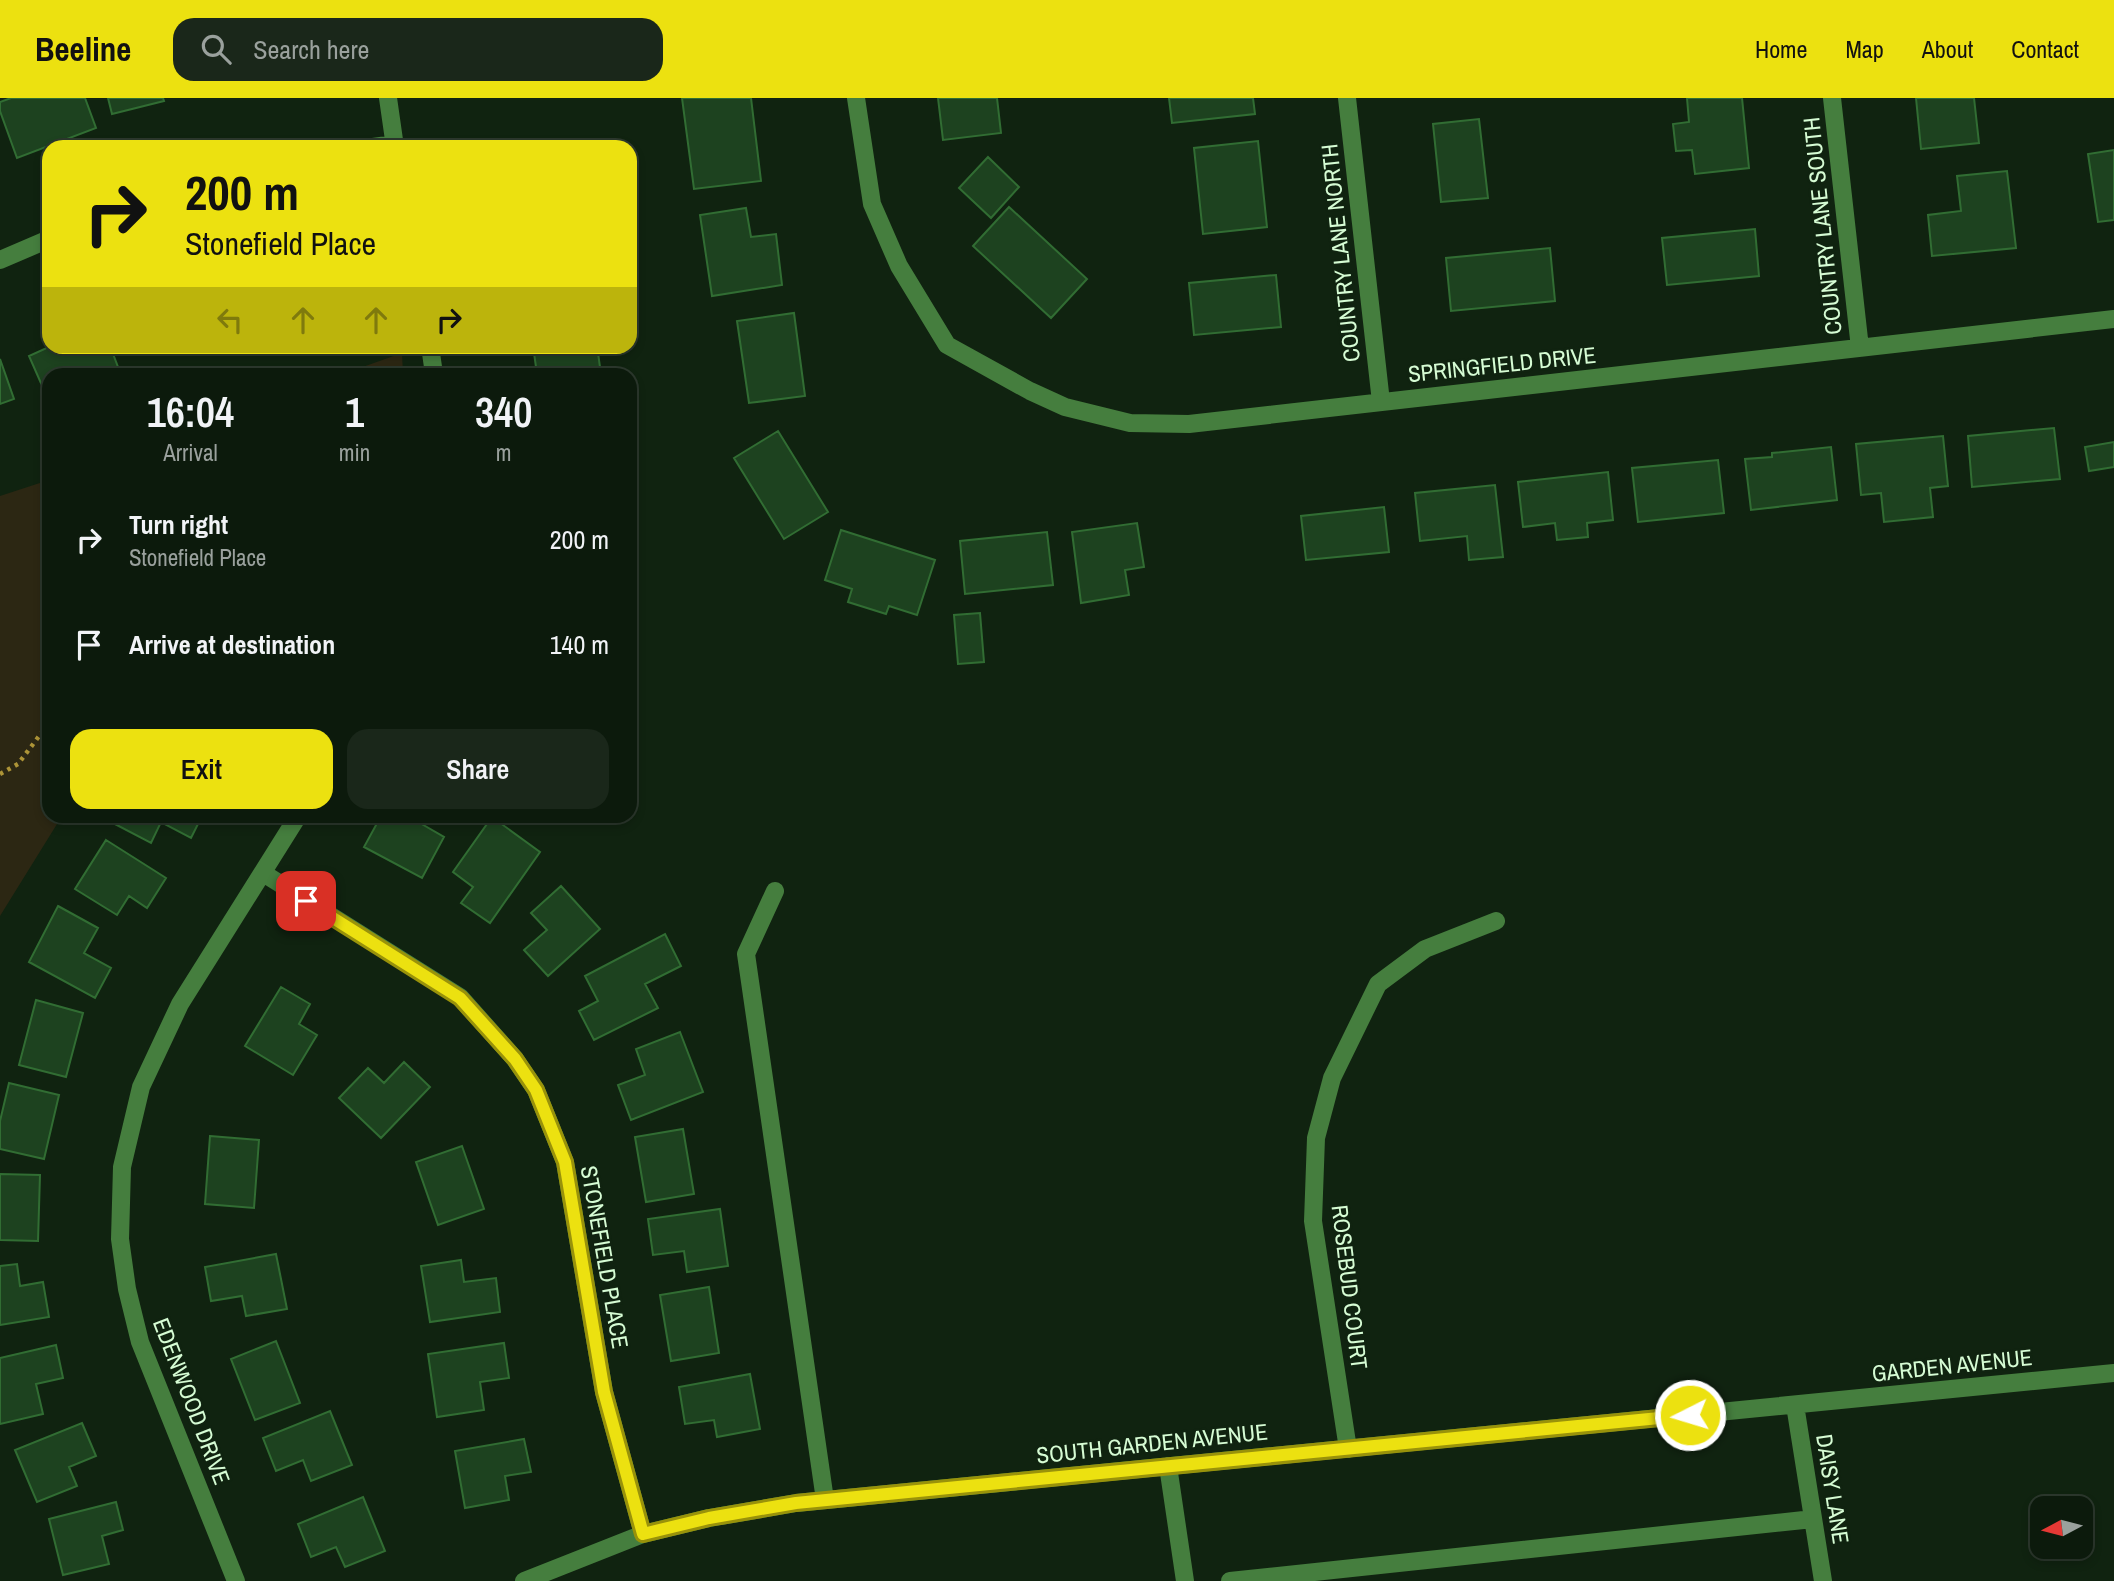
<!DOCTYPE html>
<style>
:root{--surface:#0c1a0c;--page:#1a271a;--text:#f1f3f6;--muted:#9aa19d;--line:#2c382d;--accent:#ece110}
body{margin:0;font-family:"Archivo Narrow",sans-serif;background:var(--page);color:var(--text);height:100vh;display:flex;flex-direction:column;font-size:26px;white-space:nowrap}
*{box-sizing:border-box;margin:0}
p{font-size:23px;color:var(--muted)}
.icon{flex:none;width:38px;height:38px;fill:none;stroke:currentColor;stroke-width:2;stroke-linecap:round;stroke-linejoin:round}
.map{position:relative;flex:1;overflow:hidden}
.panel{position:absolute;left:42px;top:270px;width:595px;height:455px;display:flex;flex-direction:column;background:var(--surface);border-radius:21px;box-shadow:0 4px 10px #0003,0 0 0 2px var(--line)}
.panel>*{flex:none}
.guide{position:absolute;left:42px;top:42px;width:595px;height:214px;border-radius:21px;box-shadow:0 4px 10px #0003,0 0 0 2px var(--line);background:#ece110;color:#111;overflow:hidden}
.needle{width:46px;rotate:263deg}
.buttons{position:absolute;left:2030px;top:1398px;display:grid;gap:14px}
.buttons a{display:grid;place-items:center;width:63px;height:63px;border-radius:14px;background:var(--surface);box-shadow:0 4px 10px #0003,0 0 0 2px var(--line);font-size:35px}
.pin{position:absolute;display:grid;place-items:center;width:60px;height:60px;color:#fff;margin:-30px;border-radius:14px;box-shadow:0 4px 10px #0006}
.me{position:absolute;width:77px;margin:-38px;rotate:265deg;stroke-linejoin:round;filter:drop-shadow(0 0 5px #0008)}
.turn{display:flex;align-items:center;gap:24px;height:147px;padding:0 28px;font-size:32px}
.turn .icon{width:91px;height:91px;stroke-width:2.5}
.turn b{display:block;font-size:49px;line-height:60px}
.lanes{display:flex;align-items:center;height:66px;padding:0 28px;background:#0003;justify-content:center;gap:35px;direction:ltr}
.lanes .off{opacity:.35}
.eta{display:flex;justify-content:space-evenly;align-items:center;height:119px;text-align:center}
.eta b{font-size:42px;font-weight:600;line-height:49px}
.primary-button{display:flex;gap:14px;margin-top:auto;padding:14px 28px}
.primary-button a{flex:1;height:80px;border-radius:21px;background:var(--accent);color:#111;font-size:28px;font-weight:600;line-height:80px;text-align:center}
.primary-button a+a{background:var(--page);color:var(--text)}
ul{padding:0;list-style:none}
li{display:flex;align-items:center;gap:21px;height:105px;padding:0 28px}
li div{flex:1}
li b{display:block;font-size:26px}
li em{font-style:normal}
header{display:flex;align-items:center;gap:42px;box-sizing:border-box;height:98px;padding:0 35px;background:var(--accent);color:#111}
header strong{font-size:33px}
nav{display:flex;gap:38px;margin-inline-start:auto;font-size:24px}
.search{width:490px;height:63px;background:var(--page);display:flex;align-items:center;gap:18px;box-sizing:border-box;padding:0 24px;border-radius:21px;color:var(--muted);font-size:26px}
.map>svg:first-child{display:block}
.green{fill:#2c2713}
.building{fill:#1d421f;stroke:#316d33;stroke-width:2}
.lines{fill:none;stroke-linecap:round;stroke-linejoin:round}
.path{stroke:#ad9437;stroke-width:4.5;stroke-dasharray:3.5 5;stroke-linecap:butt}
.minor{stroke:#457e3e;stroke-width:18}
.route-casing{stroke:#99920a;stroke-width:18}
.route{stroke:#ece110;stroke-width:12}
.labels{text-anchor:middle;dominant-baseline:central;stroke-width:5;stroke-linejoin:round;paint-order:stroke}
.street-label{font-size:23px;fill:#d6fcd4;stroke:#102310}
</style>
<header>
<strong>Beeline</strong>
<div class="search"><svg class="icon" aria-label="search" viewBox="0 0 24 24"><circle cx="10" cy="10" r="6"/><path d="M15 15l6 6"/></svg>Search here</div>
<nav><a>Home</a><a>Map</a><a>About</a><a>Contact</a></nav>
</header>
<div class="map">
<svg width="2114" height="1483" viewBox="0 0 2114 1483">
<rect width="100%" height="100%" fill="#102310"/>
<path class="green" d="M402,255l1,21h-60z
M49,382v336h13l-62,100v-420z"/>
<path class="building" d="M11,0h74l11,30 -79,30 -17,-47v-9z
M108,0h55l1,3 -52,13z
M682,0h69l10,83 -67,8z
M938,0h59l4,35 -58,7z
M1169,0h84l2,16 -83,9z
M1687,0h55l7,70 -54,6 -3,-24 -16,1 -3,-27 16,-2z
M1916,0h58l5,45 -58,6z
M1479,21l9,79 -47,4 -8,-78z
M1258,43l9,86 -64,7 -9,-86z
M2114,52v70l-16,2 -10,-68z
M988,59l31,30 -28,31 -32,-30z
M2007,73l9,77 -84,8 -4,-41 33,-4 -4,-35z
M1009,109l78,72 -36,39 -78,-72z
M746,110l5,29 25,-3 6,51 -70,11 -12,-81z
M1755,131l4,47 -92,9 -5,-47z
M1550,150l5,53 -104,10 -5,-53z
M1276,177l5,52 -87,8 -5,-52z
M794,215l11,83 -56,7 -12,-82z
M51,248h59l8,21 -17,7h-52v22l-2,1 -18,-41z
M579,248h18l4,28h-64l-3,-21z
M0,261l14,40 -14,5z
M2054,330l6,51 -88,8 -4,-51z
M778,333l50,81 -44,27 -50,-81z
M1943,338l5,50 -18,2 3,29 -49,5 -3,-29 -20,2 -5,-51z
M2114,344v25l-25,4 -4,-24z
M1831,349l6,53 -86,10 -6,-51 27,-2v-4z
M1718,362l6,53 -86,9 -6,-54z
M1608,374l5,48 -26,3 1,14 -31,3 -2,-17 -32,4 -5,-45z
M1495,387l8,72 -34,3 -2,-24 -47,5 -5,-48z
M1384,409l5,45 -83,8 -5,-44z
M1137,425l7,44 -19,3 4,25 -48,8 -9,-71z
M841,432l94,30 -18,55 -28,-9 -3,8 -38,-12 4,-13 -27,-9z
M1047,434l6,53 -88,9 -5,-53z
M980,515l4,49 -26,2 -4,-49z
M114,718h88l-11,22 -30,-16 -10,21 -40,-21z
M381,718h34l-2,3 31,18 -22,41 -58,-31z
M492,719l48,35 -50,71 -29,-20 12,-16 -20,-15z
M106,742l60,38 -19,30 -18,-12 -12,19 -42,-26z
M561,788l39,43 -52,47 -24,-26 23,-20 -16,-17z
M58,808l40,22 -14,25 27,15 -16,30 -66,-36z
M665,836l16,32 -36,18 13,24 -64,32 -15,-29 19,-10 -13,-25z
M281,889l29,17 -11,20 18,11 -24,40 -48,-29z
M36,902l47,13 -17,64 -47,-12z
M680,934l23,60 -72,28 -13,-35 27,-10 -9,-26z
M404,964l26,25 -49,51 -42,-40 29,-30 16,15z
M9,985l50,12 -15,64 -44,-10v-28z
M683,1031l11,65 -48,8 -11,-65z
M210,1038l49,4 -5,68 -49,-4z
M462,1048l22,63 -46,16 -22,-63z
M0,1076l40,1 -2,66 -38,-1z
M720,1111l8,57 -41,6 -3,-21 -31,4 -5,-36z
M276,1156l11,55 -41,7 -4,-20 -31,5 -6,-34z
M461,1162l3,22 32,-4 4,34 -70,10 -9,-56z
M17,1166l3,22 23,-4 6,35 -49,8v-59z
M709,1189l10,66 -48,8 -11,-66z
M276,1243l24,62 -45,17 -24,-61z
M504,1245l5,35 -29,4 4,28 -47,7 -9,-63z
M56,1247l7,33 -27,6 7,30 -43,10v-66z
M750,1276l10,55 -43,8 -3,-17 -29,4 -6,-37z
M330,1313l22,54 -41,16 -8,-21 -27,11 -13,-33z
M82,1325l14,33 -27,11 8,19 -40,16 -22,-52z
M524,1341l7,33 -26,4 4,24 -44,8 -10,-57z
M363,1399l22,54 -40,16 -9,-20 -25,10 -13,-33z
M116,1404l7,28 -21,6 7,28 -46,11 -14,-56z"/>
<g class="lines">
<path class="path" d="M0,676l18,-10 31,-41"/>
<path class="minor" d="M388,0l7,49
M856,0l16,106 27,62 48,79 83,46 35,16 65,16 59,1 925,-105
M1347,0l34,304
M1832,0l28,250
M373,49l22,-3
M0,162l49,-21
M430,248l4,28
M263,775l197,124 55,62 21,31 29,72 39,230 39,142
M775,793l-29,63 79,546
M1795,1307l28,176
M1348,1351l-35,-228 3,-83 16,-60 46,-94 47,-35 71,-28
M1168,1368l17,115
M236,1483l-96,-239 -13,-53 -7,-50 2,-72 19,-80 39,-83 118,-188
M524,1483l119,-47 66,-16 87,-15 1318,-130
M1230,1483l583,-62"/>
</g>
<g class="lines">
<defs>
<path id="route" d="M306,803l154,97 55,61 21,31 29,72 39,230 39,142 66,-16 87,-15 894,-88"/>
</defs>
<use href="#route" class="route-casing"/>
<use href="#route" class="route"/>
</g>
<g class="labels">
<g class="street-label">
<text transform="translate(1822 128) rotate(-96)">COUNTRY LANE SOUTH</text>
<text transform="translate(1340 155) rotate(-96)">COUNTRY LANE NORTH</text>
<text transform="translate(1502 266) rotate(-6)">SPRINGFIELD DRIVE</text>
<text transform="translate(605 1159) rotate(80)">STONEFIELD PLACE</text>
<text transform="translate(1350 1189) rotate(83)">ROSEBUD COURT</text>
<text transform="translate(1952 1267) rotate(-6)">GARDEN AVENUE</text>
<text transform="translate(192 1303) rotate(69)">EDENWOOD DRIVE</text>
<text transform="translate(1152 1345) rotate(-6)">SOUTH GARDEN AVENUE</text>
<text transform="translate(1833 1391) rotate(81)">DAISY LANE</text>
</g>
</g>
</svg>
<div class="buttons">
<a><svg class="needle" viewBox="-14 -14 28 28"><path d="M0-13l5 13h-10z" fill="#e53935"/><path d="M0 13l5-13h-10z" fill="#9aa19d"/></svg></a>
</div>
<div class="pin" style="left:306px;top:803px;background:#d93025"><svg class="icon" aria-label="arrive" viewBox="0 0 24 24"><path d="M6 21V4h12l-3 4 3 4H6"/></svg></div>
<svg class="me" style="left:1690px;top:1317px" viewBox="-20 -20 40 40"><circle r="17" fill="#ece110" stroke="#fff" stroke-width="3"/><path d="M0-11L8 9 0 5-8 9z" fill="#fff"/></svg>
<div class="guide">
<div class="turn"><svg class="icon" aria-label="right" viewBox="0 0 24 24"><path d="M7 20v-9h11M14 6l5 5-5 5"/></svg><div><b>200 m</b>Stonefield Place</div></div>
<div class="lanes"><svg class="icon off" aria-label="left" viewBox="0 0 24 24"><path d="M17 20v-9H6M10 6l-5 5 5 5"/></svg><svg class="icon off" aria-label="ahead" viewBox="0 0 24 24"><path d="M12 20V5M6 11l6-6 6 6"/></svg><svg class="icon off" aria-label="ahead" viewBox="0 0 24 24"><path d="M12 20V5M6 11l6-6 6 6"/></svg><svg class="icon" aria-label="right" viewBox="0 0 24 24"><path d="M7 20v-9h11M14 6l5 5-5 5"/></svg></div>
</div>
<section class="panel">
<div class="eta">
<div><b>16:04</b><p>Arrival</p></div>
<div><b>1</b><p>min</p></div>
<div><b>340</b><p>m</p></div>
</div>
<ul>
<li><svg class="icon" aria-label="right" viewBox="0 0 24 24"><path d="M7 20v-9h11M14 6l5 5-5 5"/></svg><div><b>Turn right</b><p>Stonefield Place</p></div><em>200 m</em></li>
<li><svg class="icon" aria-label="arrive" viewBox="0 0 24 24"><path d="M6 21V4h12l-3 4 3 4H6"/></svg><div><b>Arrive at destination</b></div><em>140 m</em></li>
</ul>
<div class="primary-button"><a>Exit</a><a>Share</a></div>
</section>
</div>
